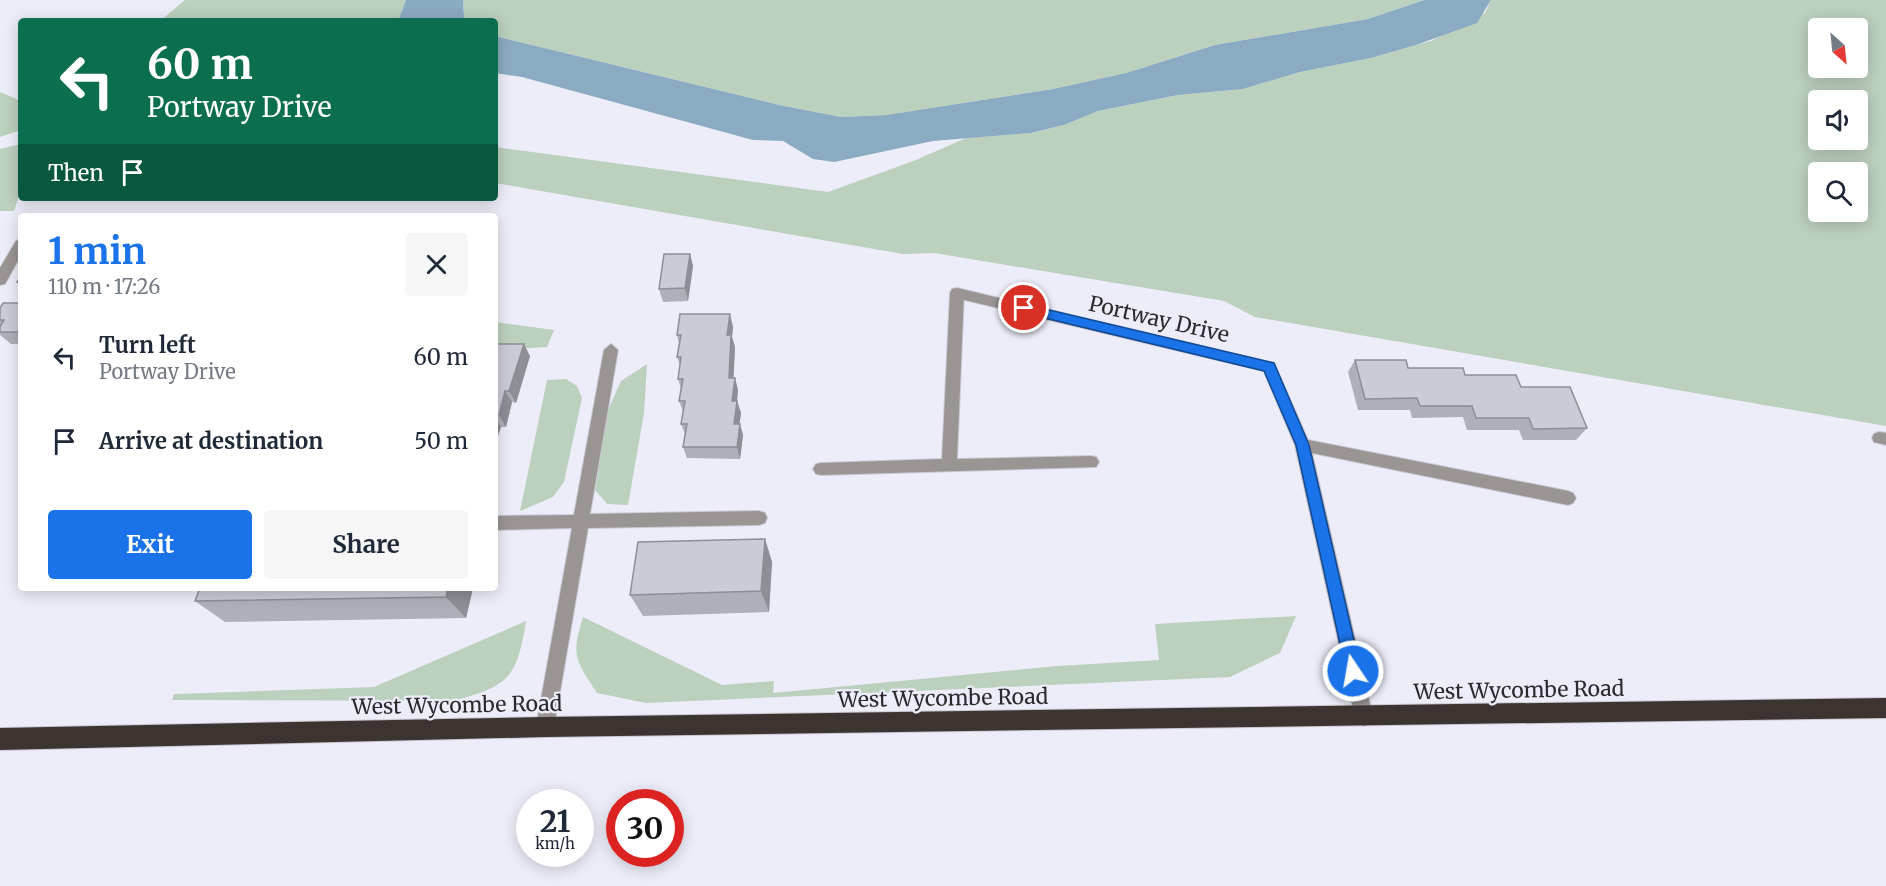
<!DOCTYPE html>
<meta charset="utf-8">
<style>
:root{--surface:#fff;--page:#f6f6f7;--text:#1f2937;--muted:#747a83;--accent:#1a73e8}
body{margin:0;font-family:Merriweather,serif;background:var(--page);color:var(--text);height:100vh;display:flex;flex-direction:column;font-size:22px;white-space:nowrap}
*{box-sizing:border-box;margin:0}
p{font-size:20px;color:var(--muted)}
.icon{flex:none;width:33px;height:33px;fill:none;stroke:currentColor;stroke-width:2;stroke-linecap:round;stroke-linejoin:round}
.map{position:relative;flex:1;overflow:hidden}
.panel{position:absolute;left:18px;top:213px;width:480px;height:378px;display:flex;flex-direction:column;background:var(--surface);border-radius:6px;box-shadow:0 3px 15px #0003}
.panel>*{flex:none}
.guide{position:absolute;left:18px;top:18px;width:480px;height:183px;border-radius:6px;box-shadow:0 3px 15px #0003;background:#0b6e4f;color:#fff;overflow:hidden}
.needle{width:39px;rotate:153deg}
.buttons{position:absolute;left:1808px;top:18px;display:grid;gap:12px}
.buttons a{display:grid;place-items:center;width:60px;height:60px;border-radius:6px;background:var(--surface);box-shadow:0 3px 15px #0003;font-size:30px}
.speed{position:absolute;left:516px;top:789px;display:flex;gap:12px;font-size:30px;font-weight:700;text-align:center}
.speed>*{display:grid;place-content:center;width:78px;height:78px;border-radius:50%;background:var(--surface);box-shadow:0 3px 15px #0003;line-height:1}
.speed small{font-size:15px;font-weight:400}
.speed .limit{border:9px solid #d22;background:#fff;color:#111}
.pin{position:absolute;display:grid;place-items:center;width:51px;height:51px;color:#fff;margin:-26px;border:3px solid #fff;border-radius:50%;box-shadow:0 2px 6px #0007}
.me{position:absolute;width:66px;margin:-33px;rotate:348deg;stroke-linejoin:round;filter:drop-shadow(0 0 4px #0008)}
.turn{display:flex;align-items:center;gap:21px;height:126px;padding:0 30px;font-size:27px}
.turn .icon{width:78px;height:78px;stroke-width:2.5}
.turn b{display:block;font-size:42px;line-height:51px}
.then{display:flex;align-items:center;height:57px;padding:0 30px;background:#0003;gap:12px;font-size:22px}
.round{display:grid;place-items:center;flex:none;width:63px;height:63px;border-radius:6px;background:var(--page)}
.head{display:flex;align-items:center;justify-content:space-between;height:102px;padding:0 30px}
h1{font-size:36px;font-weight:700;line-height:45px;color:var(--accent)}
.button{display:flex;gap:12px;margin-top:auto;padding:12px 30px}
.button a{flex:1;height:69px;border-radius:6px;background:var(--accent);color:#fff;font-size:24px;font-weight:700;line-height:69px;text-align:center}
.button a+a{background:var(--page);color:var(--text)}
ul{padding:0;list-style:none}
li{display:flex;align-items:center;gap:18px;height:84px;padding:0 30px}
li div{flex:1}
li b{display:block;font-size:22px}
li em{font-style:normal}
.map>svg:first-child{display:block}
.green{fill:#bcd0be;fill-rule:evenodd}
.water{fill:#8babc2}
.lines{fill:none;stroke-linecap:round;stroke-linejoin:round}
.lane-casing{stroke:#cacad4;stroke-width:2}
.street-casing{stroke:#cacad4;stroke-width:2}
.highway-casing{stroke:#cacad4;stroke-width:2}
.lane{fill:#9a9493;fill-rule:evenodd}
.street{fill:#9a9493;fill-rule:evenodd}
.highway{fill:#3d3331;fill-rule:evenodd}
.wall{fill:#aeafb8}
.shaded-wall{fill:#8d8e96}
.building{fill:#cacbd6;stroke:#8d8e96;stroke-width:1.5}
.route{fill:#1a73e8;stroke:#114b97;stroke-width:1.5}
.labels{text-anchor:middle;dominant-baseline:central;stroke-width:4.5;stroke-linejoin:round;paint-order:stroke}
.street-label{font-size:21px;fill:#2a2a2e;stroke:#ededf9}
</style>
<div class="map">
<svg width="1886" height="886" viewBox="0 0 1886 886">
<rect width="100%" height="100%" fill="#ededf9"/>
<path class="green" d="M185,0h221l-8,21h-238z
M463,0h961l-56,19 -153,26 -89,28 -73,16 -167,26 -45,2 -57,-11 -289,-70v-15h-27l-4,-4z
M1491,0h395v426l-631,-109 -31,-16 -290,-48 -31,1 -408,-71v-36l333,45 88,-32 50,-22 66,-5 32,-8 34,-14 80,-16 65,-6 57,-17 71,-14 45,-13 15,-4 54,-28zM1818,28h39v40h-39zM1818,100h39v40h-39zM1818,172h39v40h-39z
M0,92l21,9v29l-21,7z
M21,144v46l-7,21h-14v-62z
M495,322l59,8 -7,17 -52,3z
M647,364l-3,49 -16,92 -21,-1 -12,-14 13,-80 13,-29z
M566,379l11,7 5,12 -18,84 -11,15 -33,14 27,-131z
M1296,616l-16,37 -50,24 -584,26 -49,-10c-22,-34 -26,-36 -14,-76l139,68 52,-4 -1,12 284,-27 102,-6 -4,-36z
M526,621c-9,58 -18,65 -73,80l-281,-1 2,-6 200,-7z"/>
<path class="water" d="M406,0h57l1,17 4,4h-70z
M1424,0h67l-14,23 -61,22 -45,13 -71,14 -57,17 -65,6 -80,16 -34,14 -33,8 -98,8 -99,21 -21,-3 -30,-18 -30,-1 -231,-63 -27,-4v-37l289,70 57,11 45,-2 167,-26 73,-16 89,-28 153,-26z"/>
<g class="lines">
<defs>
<path id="lane" d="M957,288l7,5 -7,166 134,-3 5,1 3,5 -3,5 -275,8 -5,-1 -3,-5 3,-5 5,-1 121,-4 8,-166z
M1879,432l7,1v12l-12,-3 -2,-4 2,-4z"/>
<path id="street" d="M21,239v16l-16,29 -5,1v-17l16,-27z
M957,288l317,75 34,77 260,51 5,2 3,5 -3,5 -5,2 -256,-52 61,264 -3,6 -6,3 -6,-3 -3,-6 -60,-272 -31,-74 -312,-74 -2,-4 2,-4z
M611,344l7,6 -28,164 169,-3 6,2 2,5 -2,5 -6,2 -171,3 -34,199 -3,6 -6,3 -6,-3 -3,-6 36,-199 -77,2v-14l79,-1 30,-165z"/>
<path id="highway" d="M1886,698v20l-1341,19 -545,13v-22l545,-11z"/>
</defs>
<use href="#lane" class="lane-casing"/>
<use href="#street" class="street-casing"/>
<use href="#highway" class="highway-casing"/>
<use href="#lane" class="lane"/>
<use href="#street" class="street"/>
<use href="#highway" class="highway"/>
</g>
<path class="wall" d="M690,254l3,12 -5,35 -25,1 -4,-13z
M21,303v41h-10l-11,-9v-27z
M733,327l-1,10 3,10 -2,31h2l3,12 -1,11 4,12 -2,11 4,11 -3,24 -53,-1 -4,-11 2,-13 -4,-10 2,-13 -4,-10 2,-12 -3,-10 2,-14 -3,-8 2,-14 -2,-8z
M495,344l35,12 -14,47 -4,-1 -6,25h-5l-6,17z
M1355,360l53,8 57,7 56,12 66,41 -11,12h-53l-4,-10h-52l-4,-13 -51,1 -2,-8h-52l-10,-38z
M765,539l7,23 -3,50 -126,4 -13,-21z
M473,588l-7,30 -241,4 -30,-21z"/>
<path class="shaded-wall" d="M690,254l3,12 -5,35 -3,-13z
M730,314l3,13 -1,10 3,10 -2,43 -4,-12 -2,-43z
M524,344l6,12 -14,47 -7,-12z
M735,378l3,12 -2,23 -4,-12z
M505,391l7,11 -6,25 -7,-12z
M737,401l4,12 -3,22 -4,-11z
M495,417l6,10 -6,17z
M740,424l3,11 -3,24 -3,-12z
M765,539l7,23 -3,50 -8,-21z
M448,588h25l-7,30 -20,-21z"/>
<path class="building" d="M664,254h26l-5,34 -26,1z
M21,276v6h-4z
M3,303h18v29h-21v-5l4,-7h-4v-12z
M680,314h50l-3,21h4l-2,43h6l-3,23h5l-3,23h6l-3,23h-54l4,-23h-6l4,-23h-6l4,-22h-5l3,-22h-4l4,-22h-4z
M495,344h29l-15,47h-4l-6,24h-4z
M1355,360h51l2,8h55l2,7h51l5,12h49l17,41 -54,1 -4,-11h-53l-4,-12h-52l-3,-8 -52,1z
M765,539l-4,52 -131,4 8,-53z
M200,588h248l-2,9 -251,4z"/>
<path class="route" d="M1024,304l250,59 35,82 52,226 -2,6 -6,2 -5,-2 -2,-6 -50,-226 -32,-74 -244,-59 -2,-4z"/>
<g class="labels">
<g class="street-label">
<text transform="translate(1159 319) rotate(13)">Portway Drive</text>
<text transform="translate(1519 690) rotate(-1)">West Wycombe Road</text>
<text transform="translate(943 698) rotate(-1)">West Wycombe Road</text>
<text transform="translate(457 705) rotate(-1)">West Wycombe Road</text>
</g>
</g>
</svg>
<div class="buttons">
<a><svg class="needle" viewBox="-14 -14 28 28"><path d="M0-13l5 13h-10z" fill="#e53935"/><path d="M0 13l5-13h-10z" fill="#747a83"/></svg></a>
<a><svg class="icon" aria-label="sound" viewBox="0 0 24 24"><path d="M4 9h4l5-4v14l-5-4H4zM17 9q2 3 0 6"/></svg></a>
<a><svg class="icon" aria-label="search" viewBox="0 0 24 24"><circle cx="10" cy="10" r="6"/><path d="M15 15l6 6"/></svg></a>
</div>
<div class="speed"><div>21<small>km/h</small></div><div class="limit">30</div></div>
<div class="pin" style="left:1024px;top:308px;background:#d93025"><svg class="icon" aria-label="arrive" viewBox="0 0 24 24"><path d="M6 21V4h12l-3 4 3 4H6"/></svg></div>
<svg class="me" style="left:1353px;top:671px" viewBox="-20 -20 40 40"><circle r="17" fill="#1a73e8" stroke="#fff" stroke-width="3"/><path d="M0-11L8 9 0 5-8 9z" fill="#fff"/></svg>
<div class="guide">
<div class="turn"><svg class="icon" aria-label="left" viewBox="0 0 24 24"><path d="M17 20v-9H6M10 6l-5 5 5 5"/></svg><div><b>60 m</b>Portway Drive</div></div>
<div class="then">Then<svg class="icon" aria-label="arrive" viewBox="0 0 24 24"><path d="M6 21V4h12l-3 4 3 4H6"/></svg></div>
</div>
<section class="panel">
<div class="head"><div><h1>1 min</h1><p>110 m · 17:26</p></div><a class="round"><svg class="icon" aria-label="close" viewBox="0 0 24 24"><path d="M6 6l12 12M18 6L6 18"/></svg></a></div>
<ul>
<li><svg class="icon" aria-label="left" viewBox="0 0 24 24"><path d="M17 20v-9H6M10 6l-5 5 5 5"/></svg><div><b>Turn left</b><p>Portway Drive</p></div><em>60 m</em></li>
<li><svg class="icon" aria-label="arrive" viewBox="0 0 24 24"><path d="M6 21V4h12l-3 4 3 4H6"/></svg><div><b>Arrive at destination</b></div><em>50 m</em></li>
</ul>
<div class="button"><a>Exit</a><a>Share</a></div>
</section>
</div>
